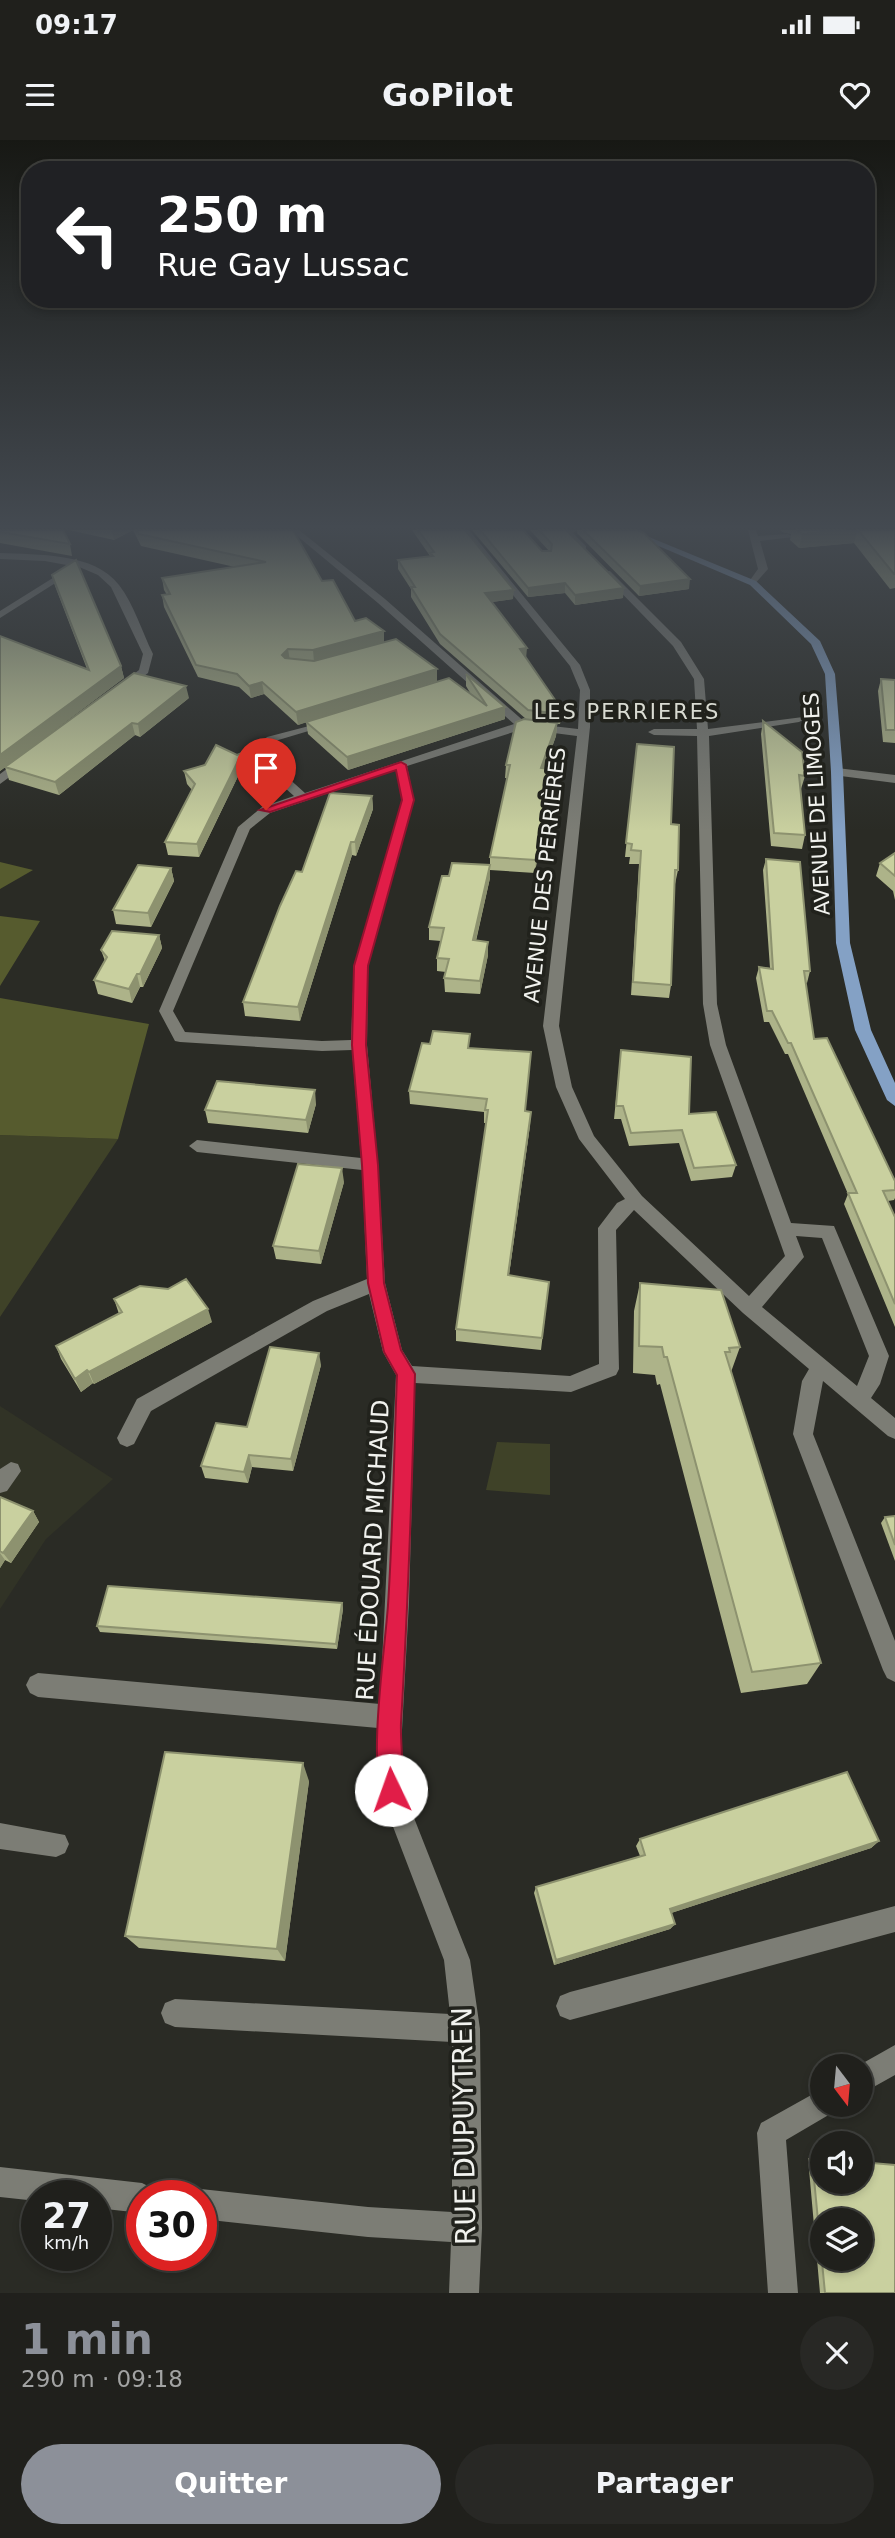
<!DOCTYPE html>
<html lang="fr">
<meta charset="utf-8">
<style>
:root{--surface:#20201c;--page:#282825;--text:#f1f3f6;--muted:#a2a3a3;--line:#3d3e3b;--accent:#8c9099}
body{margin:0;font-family:"DejaVu Sans",sans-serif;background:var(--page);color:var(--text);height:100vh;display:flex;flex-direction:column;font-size:26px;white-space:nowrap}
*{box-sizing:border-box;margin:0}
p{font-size:23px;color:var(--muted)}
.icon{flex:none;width:38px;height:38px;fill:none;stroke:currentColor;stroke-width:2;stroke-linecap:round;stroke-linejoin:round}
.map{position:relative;height:2153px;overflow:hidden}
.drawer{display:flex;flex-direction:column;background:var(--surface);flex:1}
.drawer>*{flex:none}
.hud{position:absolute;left:21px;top:21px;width:854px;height:147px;border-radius:28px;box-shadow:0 4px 10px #0003,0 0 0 2px var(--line);background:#202124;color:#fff;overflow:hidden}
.needle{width:46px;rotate:164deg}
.buttons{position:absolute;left:810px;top:1914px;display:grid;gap:14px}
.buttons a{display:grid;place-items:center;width:63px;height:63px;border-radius:50%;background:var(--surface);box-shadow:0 4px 10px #0003,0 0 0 2px var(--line);font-size:35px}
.speed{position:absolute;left:21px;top:2040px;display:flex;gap:14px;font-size:35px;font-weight:700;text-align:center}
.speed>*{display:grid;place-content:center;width:91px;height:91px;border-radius:50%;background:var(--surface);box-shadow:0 4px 10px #0003,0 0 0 2px var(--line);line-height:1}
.speed small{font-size:18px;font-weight:400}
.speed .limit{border:10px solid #d22;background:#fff;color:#111}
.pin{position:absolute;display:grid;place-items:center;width:60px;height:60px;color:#fff;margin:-72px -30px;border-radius:50% 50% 50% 0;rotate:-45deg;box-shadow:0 0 7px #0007}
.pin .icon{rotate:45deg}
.me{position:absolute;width:77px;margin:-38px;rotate:357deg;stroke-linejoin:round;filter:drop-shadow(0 0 5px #0008)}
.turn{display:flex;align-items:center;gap:24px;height:147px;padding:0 21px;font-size:32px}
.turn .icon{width:91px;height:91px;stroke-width:2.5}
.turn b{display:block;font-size:49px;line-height:60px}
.round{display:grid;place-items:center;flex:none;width:74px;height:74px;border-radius:37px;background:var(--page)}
.head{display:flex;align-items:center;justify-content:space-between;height:119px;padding:0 21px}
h1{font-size:42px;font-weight:600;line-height:52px;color:var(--accent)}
.primary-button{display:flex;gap:14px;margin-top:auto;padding:14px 21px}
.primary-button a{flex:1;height:80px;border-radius:42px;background:var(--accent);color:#fff;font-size:28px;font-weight:600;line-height:80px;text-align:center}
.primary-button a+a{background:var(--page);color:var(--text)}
.status{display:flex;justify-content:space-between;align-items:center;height:49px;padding:0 35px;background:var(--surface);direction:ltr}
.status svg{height:19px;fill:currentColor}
header{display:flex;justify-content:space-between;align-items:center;height:91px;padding:0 21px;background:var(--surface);font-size:32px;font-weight:600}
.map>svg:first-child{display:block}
.built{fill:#313326}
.green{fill:#3f4228}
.forest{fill:#565b2e}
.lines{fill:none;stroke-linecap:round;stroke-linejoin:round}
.minor{fill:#7c7d75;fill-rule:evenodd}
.major{fill:#84a1c5;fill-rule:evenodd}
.wall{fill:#adb389}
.shaded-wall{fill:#8d926f}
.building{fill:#c9d09f;stroke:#8d926f;stroke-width:2;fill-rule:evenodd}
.route{fill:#e11d48;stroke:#92132f;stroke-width:2}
.labels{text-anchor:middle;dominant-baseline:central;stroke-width:7;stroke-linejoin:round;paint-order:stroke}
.far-neighbourhood-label{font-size:21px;letter-spacing:2px;fill:#d9dbd2;stroke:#21221c}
.far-street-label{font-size:21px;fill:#f1f2ee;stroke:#21221c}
.street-label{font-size:24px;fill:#f1f2ee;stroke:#21221c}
.near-street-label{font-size:28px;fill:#f1f2ee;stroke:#21221c}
</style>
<div class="status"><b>09:17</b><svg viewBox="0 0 49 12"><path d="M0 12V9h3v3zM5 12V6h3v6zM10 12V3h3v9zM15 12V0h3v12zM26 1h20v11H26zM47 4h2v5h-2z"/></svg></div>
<header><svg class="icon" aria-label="menu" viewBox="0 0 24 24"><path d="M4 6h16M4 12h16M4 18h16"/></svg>GoPilot<svg class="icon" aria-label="heart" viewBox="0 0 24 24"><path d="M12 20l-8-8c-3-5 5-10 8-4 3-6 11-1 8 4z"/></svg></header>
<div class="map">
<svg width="895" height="2153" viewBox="0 0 895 2153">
<rect width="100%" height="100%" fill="#2a2b25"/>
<path class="built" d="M0,1266l113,73 -67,60 -46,70z"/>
<path class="green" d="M0,995l118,4 -118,178z
M497,1302l53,2v51l-64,-5z"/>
<path class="forest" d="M0,722l33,8 -33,19z
M0,776l40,5 -40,65z
M0,858l149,26 -31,115 -118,-4z"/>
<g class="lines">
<path class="minor" d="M290,390h9l86,69 141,124 52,6 2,-39 -10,-24 -109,-136h8l111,135 10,25v37l-31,299 13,61 22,49 48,60 107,100 36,-40 -75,-211 -7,-41 -6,-268 -43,-1 -6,-3 6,-3h43l-3,-50 -21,-33 -69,-71v-4h6l71,71 23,37 4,50 95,-12 2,2 -6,3 -90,14 8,268 9,41 65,178 43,3 55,130 -9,28 -9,14 24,20v21l-7,-3 -65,-55 -10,53 82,207v41l-8,-4 -4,-8 -90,-236 9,-53 7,-12 -66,-56 -109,-103 -18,20 3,139 -3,6 -45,17 -156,-9 -6,219 -8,146 2,42 67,170 10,69 2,199 -3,65h-30l2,-51 -83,-5 -167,-18v-23h-12l12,-7 167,18 84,5v-170l-277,-15 -10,-4 -4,-10 4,-10 10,-4 275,15 -6,-54 -65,-170 -1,-62 -340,-31 -8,-4 -4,-8 4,-8 8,-4 342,31 16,-329 -13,-23 -14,-58 -42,17 -176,100 -17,33 -7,3 -7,-3 -3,-6 20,-39 176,-98 54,-22 -5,-109 -165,-18 -8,-6 8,-6 164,18 -9,-108 -30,1 -142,-9 -5,-1 -16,-30 79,-184 24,-20 32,-11 -38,-34 -2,-13 13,-12 65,-17v4l-57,17 -9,9v8l39,35 209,-69 -136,-121zM523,589l54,7 -34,290 13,61 23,52 46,60 -8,4 -19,25 1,136 -29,12 -158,-10 -10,-16 -17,-67 -7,-118 -11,-120 1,-79 46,-166 -7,-34zM396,630l6,30 -48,166 -3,74 -29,1 -137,-9 -12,-21 77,-182 20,-16zM796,1096l26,2 47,118 -12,30 -95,-79 42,-50z
M564,390h13l-4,3 13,13v4h-6l-16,-16z
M748,390h8l2,6 30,-2 5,3 -33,4 8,28 -15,17 -5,-3 10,-14z
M0,413c37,2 94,-1 119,32 15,19 23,47 34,69l-5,19 -24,18 -9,-2 24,-19 4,-16 -32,-67 -13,-12 -21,-9 -1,4 -76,48v-7l72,-45 -27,-5 -45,-2z
M21,618l10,3 -31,23v-10z
M837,628l58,7v8l-62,-8 -2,-3z
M11,1322l7,2 3,7 -14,20 -7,2v-24z
M0,1683l65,12 4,9 -4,9 -9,4 -56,-8z
M895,1766v26l-325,88 -10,-4 -4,-10 4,-10 10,-4z
M895,1905v30l-34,19v-27h-5z
M822,1949v16h13l-3,8 -46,27 12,153h-30l-11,-160 4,-10z
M0,2027l142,16 10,5 4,8h-14v17l-46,-5v-12h-59v5l-37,-4z"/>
<path class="major" d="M621,390h11l124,51 64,60 15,33 8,98 7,171 21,87 24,53v23l-8,-6 -32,-70 -19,-87 -5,-171 -6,-98 -14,-30 -61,-59z"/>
</g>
<path class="wall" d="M0,390l70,14 2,12 -72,-13z
M69,390h224l29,51 33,40 29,10v11l53,39 35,15 -6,-10v-12l39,33v12l-157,51 -40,-36 -2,-12 -8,3 -34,-31 -13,4 -12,-11 -41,-10 -34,-70 -2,-12h5l-3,-5 -2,-12 73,-11 -94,-21 -8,-16 -19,10z
M412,390h53l48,69 -21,3 34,56 36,52 -1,10 -1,4h-3l-1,12 -12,33h6l-1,13 -14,91 -45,-3v8l-14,63 12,1v13l-8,39 -35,-2 -1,-14 2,-6 -9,-1v-13l4,-17 -12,-1v-13l20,-51 41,-11v-8l17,-79h-2l1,-13 20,-46 -86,-75 -29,-47v-8l-13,-20v-9l32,-4z
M472,390h51l19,21h7l-19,-21h36l57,68 -48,7 -10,-12 -37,4z
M577,390h59l53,59 -50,7 -62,-63z
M780,390h115v58l-5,1 -36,-46 -55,5 -9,-8 1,-6 -9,-2z
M52,435l69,91 3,12 -124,93v-135l87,33 -32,-83z
M881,539l14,1v63l-12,-1 -5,-51z
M189,558l-49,39 -5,-2 -76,60 -50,-15 -4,-13z
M763,581l42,55 -4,13h-1l5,46 -3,14 -31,-3 -10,-112z
M637,604l34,80 7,46 -3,14h-1l-3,101 -2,13 -38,-3 8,-131h-10l1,-7h-5z
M242,613l1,13 -44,91 -31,-2 -3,-13 27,-52 -5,-6 -3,-13z
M372,656l1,13 -17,47 -4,-1 -52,166 -55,-5 -2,-14z
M895,713v47l-2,-9 -17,-15 4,-13z
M766,719l44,112 -3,12 -2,-1 9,57 81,142v17l-1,2 -6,1 7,16v110l-51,-123 4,-10 -60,-140h-3l-16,-32h-5l-8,-44 3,-11 11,1 -7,-98z
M171,728l3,13 -23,46 -35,-3 -3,-14z
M159,795l3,13 -19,39h-3l-8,16 -34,-9 -4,-14 11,-19 -4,-11z
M470,909l56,62 4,14 -21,150 40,7 -8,68 -85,-9v-12l30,-206h-2v-11l-74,-8 -1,-13z
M621,910l68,64 47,51 -4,12 -41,4 -12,-38 -50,3 -8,-27h-7z
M316,964l-8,29 -100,-10 -3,-13z
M344,1042l-23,82 -45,-5 -3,-13z
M640,1143l100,64 -9,25 90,291 -14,21 -66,9 -81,-309 -3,1 -2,-10 -22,-2 1,-62z
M114,1159l98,23 -118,62 -1,-1 -12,9 -20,-33 -5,-13 63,-32z
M321,1225l-28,106 -41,-4 -4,16 -43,-5 -4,-12z
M0,1357l33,14 6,11 -28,41 -6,-3 -5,8z
M895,1376v45l-14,-38 4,-6z
M342,1463l1,6 -6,40 -237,-17 -3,-6z
M309,1641l-24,180 -146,-13 -14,-12z
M640,1699l239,2 -8,7 -200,65 4,11 -5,5 -116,36 -20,-72 2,-6 104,-31 -4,-10z
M808,2018h4l83,135h-75z"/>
<path class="shaded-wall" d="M112,390h21l-19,10z
M846,390h11l-3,13 -55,5 3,-14z
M690,439l-1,10 -50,7 1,-10z
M565,443v10l-37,4v-9z
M624,448l-1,10 -48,7v-10z
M514,450l-1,9 -28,4v-10z
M384,491v12l-70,19 -1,-12z
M527,508l-1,11 -6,-10z
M288,509l2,12 -6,6 -2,-12z
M121,526l3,12 -124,93v-16z
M437,529v12l-139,44 -2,-13z
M262,542l2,12 -13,4 -2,-12z
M186,546l3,12 -49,39 -2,-13z
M505,567v12l-157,51 -1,-13z
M132,583l3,12 -76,60 -4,-13z
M557,583l-1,13 -16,45 1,-13z
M242,613l1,13 -44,91 -2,-13z
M550,629l-1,13 -14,91 1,-13z
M372,656l1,13 -17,47 -1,-14z
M351,702l1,13 -52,166 -2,-14z
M490,725v13l-17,75v-13z
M171,728l3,13 -23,46 -3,-14z
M159,795l3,13 -19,39 -3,-13z
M488,802v13l-8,39v-13z
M137,834l3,13 -8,16 -3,-14z
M315,950l1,14 -8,29 -2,-13z
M531,972l-1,13 -23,163 1,-13z
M342,1028l2,14 -23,82 -2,-13z
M208,1169l4,13 -118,62 -5,-12z
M319,1213l2,12 -28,106 -2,-12z
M87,1230l6,13 -12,9 -6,-13z
M249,1315l3,12 -4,16 -4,-11z
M33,1371l6,11 -28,41 -8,-10z
M0,1413l5,7 -5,8z
M342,1463l1,6 -6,40 -1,-5z
M303,1623l6,18 -24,180 -8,-12z
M879,1701l-8,7 -206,67 5,-6z
M675,1784l-5,5 -116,36 2,-5z"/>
<path class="building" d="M0,390h63l7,14 -70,-12z
M136,390h157l29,51 11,-1 22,41 11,-3 18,13 -71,19 -25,-1 -6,6 3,3 29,3 82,-22 41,30 -141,43 -34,-30 -13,4 -12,-12 -41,-9 -34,-70 8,-1 -8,-16 104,-16 -127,-28z
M418,390h47l49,60 -29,3 42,55 -7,1 42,61 -2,4 -32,-4 -88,-76 -29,-47h4l-17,-27 35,-4 -3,-3 4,-1z
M480,390h43l19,21h9l1,-7 -13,-14h27l58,58 -49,7 -10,-12 -37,5z
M583,390h54l7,3 46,46 -50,7z
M797,390h49l-44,4z
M858,390h37v44h-1z
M76,420l45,106 -121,89v-119l89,34 -37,-95z
M134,533l52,13 -48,38 -6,-1 -77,59 -50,-15z
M466,534l39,33 -158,50 -41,-35 143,-44 38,28z
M881,539l14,1v50h-9z
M524,579l33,4 -16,45 9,1 -14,91 -46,-3 20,-92h-4l10,-43z
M763,581l39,31 3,24 -6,-1 6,60 -31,-2z
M637,604l37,3 -3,77 8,1 -1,45h-3l-4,115 -38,-3 8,-131 -10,-1 1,-6 -6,-1z
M216,605l21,10 5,-2 -45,91 -32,-2 30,-58 -11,-13 21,-6z
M330,653l42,3 -17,46h-4l-53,165 -55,-5 37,-96 16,-35 6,1z
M895,713v23l-15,-13z
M766,719l34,3 10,109h-6l10,68 13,-1 68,143v9l-12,1 12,26v87l-47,-111h9l-66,-150h-3l-16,-32h-5l-8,-44 14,2z
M452,723l38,2 -17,75 15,2 -8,39 -36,-3 5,-19 -12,-1 7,-30 -15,-1 13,-51h7z
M138,725l33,3 -23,45 -35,-3z
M112,791l47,4 -19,39h-3l-8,15 -35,-9 13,-23 -6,-7z
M433,891l37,3 -2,14 63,4 -6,59 6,1 -23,163 41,7 -7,56 -86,-9 32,-219h-3l2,-11 -78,-8 13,-48 8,1z
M621,910l70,7 -2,57 27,-2 20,53 -42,3 -12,-38 -51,3 -8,-27h-7z
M217,941l98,9 -9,30 -101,-10z
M298,1024l44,4 -23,83 -46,-5z
M186,1139l22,30 -119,63 -2,-2 -12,9 -19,-33 66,-34 -8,-13 26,-13 28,3z
M640,1143l81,7 19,57 -11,1 1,4h-5l96,311 -69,9 -85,-315h-3l-2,-10 -23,-1z
M270,1207l49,6 -28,106 -42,-4 -5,17 -43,-6 15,-43 31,4z
M0,1357l33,14 -30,42 -3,-2z
M895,1376v29l-10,-28z
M108,1446l234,17 -6,41 -239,-18z
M165,1612l138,11 -26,186 -152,-13z
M847,1632l32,69 -209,68 5,15 -119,36 -20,-73 109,-32 -5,-16z
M812,2018l10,1v23h39v-20l34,3v128h-70zM822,2081h39v38h-39z"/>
<linearGradient id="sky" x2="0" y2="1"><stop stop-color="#171814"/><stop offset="0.56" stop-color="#444a51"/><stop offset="1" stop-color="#444a51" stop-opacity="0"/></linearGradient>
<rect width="895" height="691" fill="url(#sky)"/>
<path class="route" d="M401,622l5,3 8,35 -46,166 -2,79 12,120 6,118 17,67 14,24c-3,116 -7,233 -14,349 -1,21 5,57 -2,75l-8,3 -8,-3c-15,-36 2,-149 5,-193 5,-76 6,-153 9,-230l-13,-23 -16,-69 -6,-118 -10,-120 2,-79 48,-166 -6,-30 -126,42 -10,-2z"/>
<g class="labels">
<g class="far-neighbourhood-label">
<text x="627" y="572">LES PERRIERES</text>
</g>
<g class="far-street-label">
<text transform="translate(817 664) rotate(-93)">AVENUE DE LIMOGES</text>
<text transform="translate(545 735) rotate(-84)">AVENUE DES PERRIÈRES</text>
</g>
<g class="street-label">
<text transform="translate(373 1410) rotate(-87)">RUE ÉDOUARD MICHAUD</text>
</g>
<g class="near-street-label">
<text transform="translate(464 1986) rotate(-91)">RUE DUPUYTREN</text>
</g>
</g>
</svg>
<div class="buttons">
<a><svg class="needle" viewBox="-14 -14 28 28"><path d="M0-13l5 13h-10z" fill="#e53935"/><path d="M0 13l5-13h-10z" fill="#a2a3a3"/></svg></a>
<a><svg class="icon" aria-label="sound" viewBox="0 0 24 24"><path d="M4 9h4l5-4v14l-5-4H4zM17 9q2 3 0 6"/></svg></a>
<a><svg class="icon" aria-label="layers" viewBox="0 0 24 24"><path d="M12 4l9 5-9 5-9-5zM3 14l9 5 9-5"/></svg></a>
</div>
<div class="speed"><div>27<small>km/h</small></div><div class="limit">30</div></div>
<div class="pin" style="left:266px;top:670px;background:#d93025"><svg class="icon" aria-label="arrive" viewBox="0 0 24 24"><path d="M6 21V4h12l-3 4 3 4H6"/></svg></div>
<svg class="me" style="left:391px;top:1650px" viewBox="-20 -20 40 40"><circle r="19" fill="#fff"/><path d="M0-13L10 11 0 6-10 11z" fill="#e11d48"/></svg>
<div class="hud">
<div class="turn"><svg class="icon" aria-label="left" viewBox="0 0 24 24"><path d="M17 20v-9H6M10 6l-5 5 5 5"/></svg><div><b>250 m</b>Rue Gay Lussac</div></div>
</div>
</div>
<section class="drawer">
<div class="head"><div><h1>1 min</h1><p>290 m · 09:18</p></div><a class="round"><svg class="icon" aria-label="close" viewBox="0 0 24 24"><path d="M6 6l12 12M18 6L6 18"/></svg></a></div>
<div class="primary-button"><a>Quitter</a><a>Partager</a></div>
</section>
